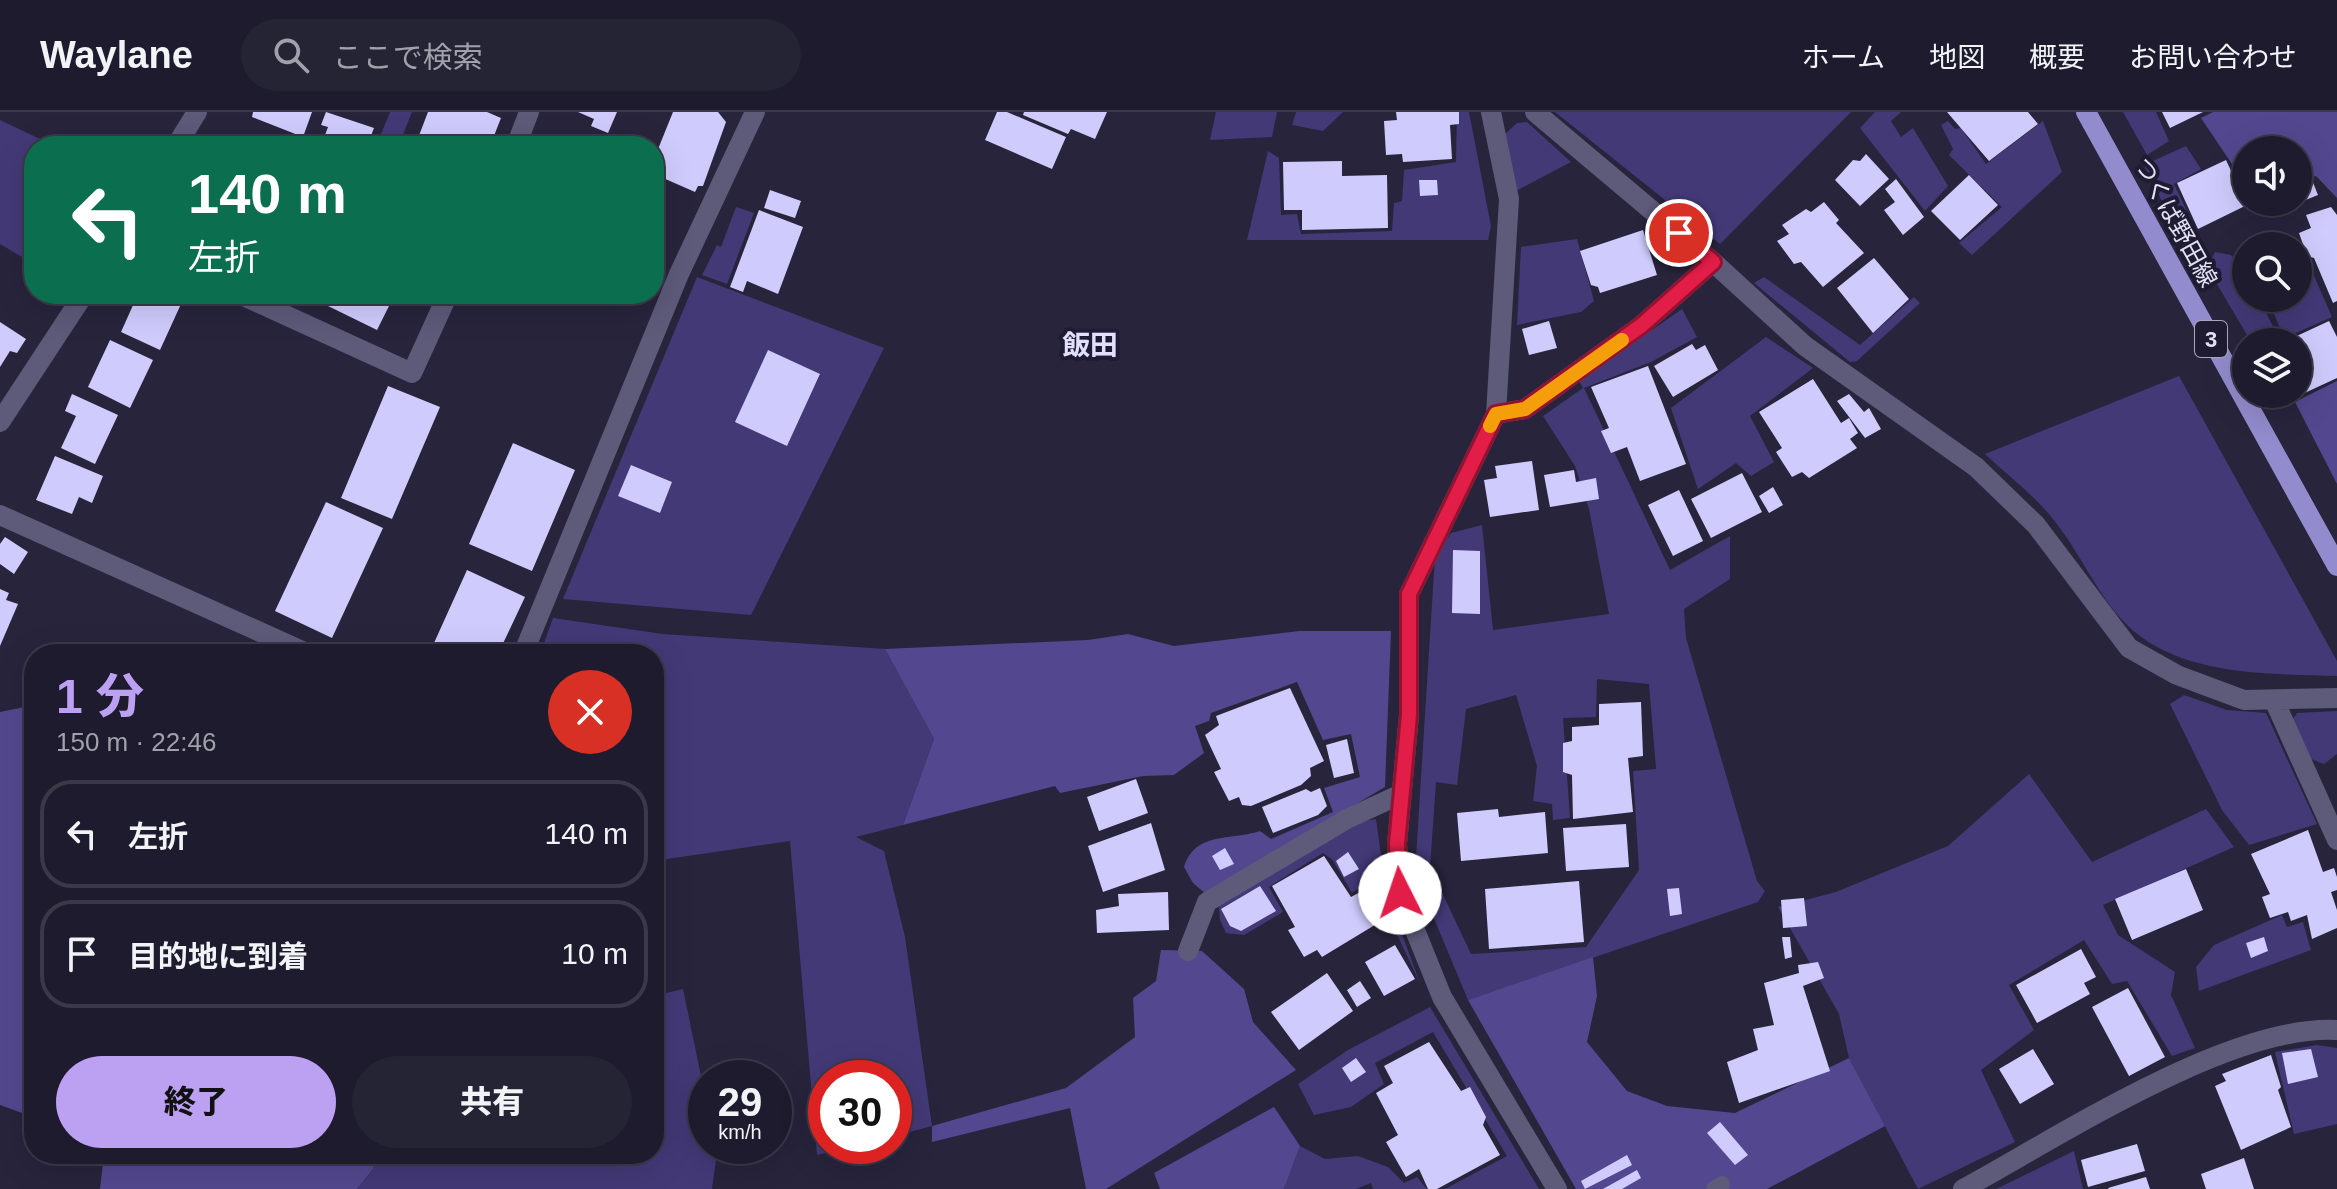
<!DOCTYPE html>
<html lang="ja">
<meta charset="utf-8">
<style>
:root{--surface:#1d1b2d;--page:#252435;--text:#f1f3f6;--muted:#a0a1aa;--line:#3b3949;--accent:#bca0f2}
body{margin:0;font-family:Arial,"Noto Sans JP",sans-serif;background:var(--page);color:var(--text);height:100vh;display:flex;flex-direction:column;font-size:30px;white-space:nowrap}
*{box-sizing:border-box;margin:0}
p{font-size:26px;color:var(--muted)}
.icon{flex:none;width:44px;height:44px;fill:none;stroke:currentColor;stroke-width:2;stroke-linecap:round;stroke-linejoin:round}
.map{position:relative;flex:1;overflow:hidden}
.details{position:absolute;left:24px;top:532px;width:640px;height:520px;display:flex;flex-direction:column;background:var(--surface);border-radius:32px;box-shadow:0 8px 32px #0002,0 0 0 2px var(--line)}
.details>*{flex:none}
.banner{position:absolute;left:24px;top:24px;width:640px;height:168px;border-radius:32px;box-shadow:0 8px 32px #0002,0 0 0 2px var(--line);background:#0b6e4f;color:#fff;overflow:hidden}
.tools{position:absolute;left:2232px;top:24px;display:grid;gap:16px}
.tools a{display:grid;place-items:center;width:80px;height:80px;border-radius:50%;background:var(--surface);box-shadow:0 8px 32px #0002,0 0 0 2px var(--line);font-size:40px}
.speed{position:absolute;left:688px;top:948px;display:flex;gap:16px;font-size:40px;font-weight:700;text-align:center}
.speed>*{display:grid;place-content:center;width:104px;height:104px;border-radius:50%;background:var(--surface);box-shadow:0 8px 32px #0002,0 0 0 2px var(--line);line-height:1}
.speed small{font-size:20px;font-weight:400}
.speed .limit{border:12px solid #d22;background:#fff;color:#111}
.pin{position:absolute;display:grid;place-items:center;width:68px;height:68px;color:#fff;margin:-34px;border:4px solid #fff;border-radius:50%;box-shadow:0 2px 8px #0007}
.me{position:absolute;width:88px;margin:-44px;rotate:356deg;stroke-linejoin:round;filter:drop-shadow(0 0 6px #0008)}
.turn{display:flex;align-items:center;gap:28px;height:168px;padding:0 32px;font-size:36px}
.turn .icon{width:104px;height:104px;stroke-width:2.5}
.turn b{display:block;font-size:56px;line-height:68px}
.round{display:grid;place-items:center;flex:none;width:84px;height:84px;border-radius:42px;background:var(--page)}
.headline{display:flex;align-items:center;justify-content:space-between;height:136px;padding:0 32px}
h1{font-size:48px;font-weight:800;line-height:60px;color:var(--accent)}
.action{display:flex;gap:16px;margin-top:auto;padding:16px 32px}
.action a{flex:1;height:92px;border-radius:48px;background:var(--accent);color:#111;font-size:32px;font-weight:800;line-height:92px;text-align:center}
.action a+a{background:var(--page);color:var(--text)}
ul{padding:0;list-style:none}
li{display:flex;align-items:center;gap:24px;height:108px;margin:0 16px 12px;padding:0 16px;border:4px solid var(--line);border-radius:32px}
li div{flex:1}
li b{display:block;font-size:30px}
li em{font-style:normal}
header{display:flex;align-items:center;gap:48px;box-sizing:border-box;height:112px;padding:0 40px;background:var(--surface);border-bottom:2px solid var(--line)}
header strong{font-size:38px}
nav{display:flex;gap:44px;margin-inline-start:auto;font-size:28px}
.search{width:560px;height:72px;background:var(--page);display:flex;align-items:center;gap:20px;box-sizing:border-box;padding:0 28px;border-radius:44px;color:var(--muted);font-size:30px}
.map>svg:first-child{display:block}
.green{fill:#433977;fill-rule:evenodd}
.forest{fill:#53488f}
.building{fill:#cfccfd}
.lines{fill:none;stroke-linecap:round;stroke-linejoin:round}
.service{stroke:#5d5a7a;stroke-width:16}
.minor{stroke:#5d5a7a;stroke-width:20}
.primary{stroke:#928bcd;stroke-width:20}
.route-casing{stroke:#92132f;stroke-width:20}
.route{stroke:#e11d48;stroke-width:14}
.slow{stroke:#f59e0b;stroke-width:14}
.labels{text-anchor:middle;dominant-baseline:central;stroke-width:8;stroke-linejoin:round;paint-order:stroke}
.shield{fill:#1e1b32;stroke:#a8a6b9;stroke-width:2}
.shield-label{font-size:22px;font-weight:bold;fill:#e3e2f3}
.street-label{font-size:24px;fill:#e3e2f3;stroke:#1e1b32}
.quarter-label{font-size:28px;font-weight:bold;fill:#e1dffd;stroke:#1e1b32}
</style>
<header>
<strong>Waylane</strong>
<div class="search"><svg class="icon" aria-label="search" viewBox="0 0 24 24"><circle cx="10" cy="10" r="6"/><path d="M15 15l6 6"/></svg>ここで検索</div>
<nav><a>ホーム</a><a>地図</a><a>概要</a><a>お問い合わせ</a></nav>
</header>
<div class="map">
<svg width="2337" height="1077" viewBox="0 0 2337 1077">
<rect width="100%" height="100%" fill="#27243c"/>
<path class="green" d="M390,0h22l-12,30 -19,-8z
M1216,0h61l-5,25 -62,3z
M1296,0h47l-20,19 -31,-6z
M1457,0h12l22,114 -3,14h-241l21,-89 11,7 2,57 16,-1 4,20 91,-3 2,-28 8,-2 2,-31 52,-8z
M1555,0h296l-131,132z
M1875,0h26l-10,9 10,16 12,-9 35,58 -23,25 -65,-83z
M2123,0h33l13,29 -22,14z
M0,8l55,26h-21v118l-34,-20z
M1948,9l7,8 6,-1 25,36 57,-43 19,51 -90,83 -13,-12 43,-36 -53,-52 4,-6 -12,-24z
M1527,10l44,40 -55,29 -11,-57 12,-11z
M2186,34l15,23 -27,15 26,55 -9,5 -10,-4 -37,-75z
M736,95l18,6 -27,71 -25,-9 15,-30 4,2z
M1577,127l17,62 -13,11 -64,13 4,-78z
M2215,140l16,3 15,16v27h13l21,43 -29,1 -44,-75z
M2305,143l27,62 -48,21 -14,-34 14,-6h14v-40z
M697,165l187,71 -133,267 -188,-16zM768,238l52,25 -33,71 -51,-24zM631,353l41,17 -12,31 -42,-17z
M1764,165l96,68 54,-48 6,6 -63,58 -7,1 -96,-79z
M1682,197l15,28 -46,25 -67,26 86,182 60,-34v43l-46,30 2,29 71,243 8,10 -7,11 -290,98 -53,-127 20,-317 16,-23 31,-8 11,105 116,-16 -20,-105 -14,-43 -32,-50 40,-28 -4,-7zM1597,567l52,5 7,85 -23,2 6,99 -53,77 -115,7 -41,-87 6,-85 21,3 9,-76 50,-14 21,71 -4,35 19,3 1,16 17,-2 -7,-100 33,-1z
M1766,225l47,31 -63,48 24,46 -23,14 -15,-13 -38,26 -27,-81z
M2179,264l158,285v15c-63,-2 -144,0 -197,-40 -37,-27 -56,-78 -84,-113 -19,-26 -48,-47 -71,-69z
M553,506l110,16 222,15 49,90 -31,86 -47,12 28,14 21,86 27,189 -38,10v-58h-68v68h28l-37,9 -27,-314 -136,20v-207h-114z
M2184,583l43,15 39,3 51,111 -68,21 -27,-35 -52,-106z
M2337,599v43l-13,10 -13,-5 -20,-37 6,-9z
M2029,662l63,88 114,-53 28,38 -131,58 15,30 57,37 -4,23 24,53 -23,8 -45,-75 -15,3 -28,-44 -75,45 25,45 -53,40 34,72 -97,47 -69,-131 -10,-44 -61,-107 58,-15 112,-46z
M1376,707l10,72 34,92 -49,-103 -19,13 -20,-34 -9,-6 -54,34 14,25 -39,23 -18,-2 -6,-13 -1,-15 37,-26 108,-58z
M2282,803l5,12 16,-5 8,28 -112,41 -3,-24 18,-22z
M683,877l23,111v46h12l-6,43h-355l16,-20v-15h281v-158z
M1430,895l109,182h-94l62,-33 -74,-124 -58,31 9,21 -33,23 -37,8 -16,-31 50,-34z
M2317,933l20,3v76l-43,10 -19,-82z
M1300,1034l25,13 33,-3 30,11 16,16 13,-6 10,12h-54l-2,-6 -15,6h-72z
M2074,1039l9,38h-87z"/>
<path class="forest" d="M2213,0h124v86l-21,-22 -18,6v-32h-52v35l-45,-67z
M2337,269v103l-42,-82z
M1299,519h92l-6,156 -180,106 -12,-10 -9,-16c12,-36 45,-26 76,-36l11,8 62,-27 -9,-24 36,-11 -9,-43 -28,6 -26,-58 -86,31 -2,8 -14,5 9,27 -30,22 -31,1 -83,17 -5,-7 -152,39 31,-86 -49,-90 203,-9 40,-6 46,12z
M34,593v361l-12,47 -22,-8v-393z
M1161,838l41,1 42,38 9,33 43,48 -190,119h-20l-16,-81 -138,34v-16l134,-38 69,-51 -2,-39 23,-17z
M1593,845l4,39 -10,46 40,49 40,15 68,7 114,-55 36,68 -118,63h-191l-108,-189z
M1274,995l26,39 -16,43h-124l-6,-16z
M104,1042h269v15l-16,20h-257z"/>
<path class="building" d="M253,0h59l-9,25 -51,-20z
M326,0l48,16 -7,18h-46l7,-19 -7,-2z
M428,0h59l14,6 -11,28h-75z
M578,0h39l-9,21 -17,-7 3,-7z
M673,0h45l8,10 -23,64h-5l-3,6 -41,-18v-15z
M997,0h10l59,25 -14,32 -67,-29z
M1024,0h83l-12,27 -24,-10 -3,5 -45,-19z
M1396,0h63v12l-9,1 2,34 -49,3 -1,-8 -16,1 -2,-34 13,-1z
M1947,0h81l10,12 -49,37z
M2162,0h41l-33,16z
M1866,42l23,25 -29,27 -25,-26 18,-20 7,1z
M2226,48l21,45 -49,24 -21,-46z
M1342,49v15l45,-1 1,53 -86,2v-20h-18l-1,-48z
M1969,63l29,30 -38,35 -29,-29z
M1896,67l28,38 -21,18 -19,-25 11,-8 -10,-13z
M1419,68h18l1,15 -18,1z
M2312,68l6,15 -15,6 -5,-16z
M770,78l31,11 -6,17 -31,-10z
M1824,90l15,18 -3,3 28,30 -41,34 -22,-25 -7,2 -17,-23 12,-7 -7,-9 24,-16 5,3z
M2331,95l6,8v86l-4,2 -19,-45 -7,-2 -8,-23 12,-5 -5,-13z
M759,98l44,17 -25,67 -31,-13 -4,11 -13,-5z
M1643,118l14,45 -57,18 -2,-6 -7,-2 -11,-34z
M1874,146l35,41 -36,34 -36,-45z
M138,182h22l21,10 -21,46 -39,-18z
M334,182h61l-18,36 -49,-24z
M1549,209l8,27 -28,7 -7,-26z
M2329,209l8,16v41l-41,19 2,-55h-14z
M0,210l26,17 -9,14 -7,-2 -10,16z
M110,228l43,20 -23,48 -42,-21z
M1692,232l4,6 9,-5 13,25 -45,27 -19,-31z
M768,238l52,24 -33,72 -52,-24z
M1648,254l38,98 -46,17 -13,-34 -16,6 -10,-22 8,-3 -18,-41z
M1813,267l28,44 8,-5 9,15 -8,6 7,9 -48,30 -7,-6 -10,5 -16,-25 6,-4 -23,-36z
M388,274l52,21 -48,112 -51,-21z
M72,282l46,21 -23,49 -34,-16 15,-32 -11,-5z
M1849,282l15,18 5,-4 12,21 -16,9 -28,-37z
M513,331l62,27 -43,101 -63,-27z
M55,344l48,20 -11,27 -13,-6 -7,17 -36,-14z
M1532,349l7,49 -49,7 -6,-37 13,-2 -2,-12z
M631,353l41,17 -12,31 -42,-17z
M1574,358l2,12 20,-4 3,21 -49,8 -6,-32z
M1742,361l20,39 -51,26 -20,-39z
M1773,375l10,18 -14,8 -10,-17z
M1679,378l24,51 -30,15 -25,-51z
M326,390l57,26 -51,110 -57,-27z
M5,425l23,15 -14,22 -14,-10v-20z
M1453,438l27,1v63l-28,-1z
M467,458l58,27 -27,57h-69z
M0,477l9,4 -3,7 12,4 -18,42z
M1290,576l34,73 -14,7 1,8 -10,9 -50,21 -9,-1 -3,-8 -10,4 -15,-29 7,-3 -16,-34 14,-10 -3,-9z
M1641,590l2,54 -15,2 5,54 -60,7 -1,-44 -9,-3v-29l9,-2v-14l27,-2v-21z
M1347,627l7,34 -20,5 -8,-33z
M1136,667l12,34 -49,18 -12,-34z
M1320,676l7,18 -9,9 -45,18 -11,-26 44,-18 5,3z
M1498,697l1,8 46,-5 3,41 -87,8 -4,-48z
M1151,711l14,47 -62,22 -15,-46z
M1626,712l3,43 -63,4 -3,-43z
M2308,718l15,42 11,-4 3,9v13l-6,2 6,18v18l-25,11 -5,-24 -16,6 -3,-9 -18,6 -8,-21 8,-3 -19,-40z
M1225,736l9,16 -14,6 -8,-14z
M1348,740l11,17 -15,8 -8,-16z
M1324,744l27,41 20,-11 17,31 -66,40 -5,-7 -13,7 -16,-27 7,-3 -23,-41z
M2186,757l17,41 -71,30 -17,-41z
M1579,769l5,61 -95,7 -4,-60z
M1260,774l16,25 -35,20 -11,-5 -9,-17z
M1679,776l3,26 -12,2 -3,-27z
M1168,780l1,38 -72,3 -1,-23 23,-4 -1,-12z
M1804,786l3,28 -24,2 -2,-28z
M1782,825h8l2,20 -7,2z
M2264,825l4,14 -17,7 -5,-15z
M1395,833l20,34 -31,17 -19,-34z
M2081,837l15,28 -12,6 6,11 -53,29 -21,-38z
M1818,850l6,16 -21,8 27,85 -91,32 -12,-41 31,-12 -5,-21 21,-4 -10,-42 35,-10 -1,-8z
M1327,861l26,38 -54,39 -28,-38z
M1360,869l11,17 -14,9 -10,-17z
M2128,876l37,69 -36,19 -37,-69z
M1429,930l32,49 9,-4 16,30 -3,8 17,30 -63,34h-9l-9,-20 -13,8 -20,-35 12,-7 -22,-42 17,-10 -9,-17z
M2033,937l21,35 -34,20 -21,-35z
M2311,937l7,28 -30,7 -6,-31z
M2271,943l10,32 -3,3 13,37 -50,23 -26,-64 11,-5 -4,-7z
M1356,946l10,14 -15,10 -9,-14z
M1720,1010l28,33 -13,10 -28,-32z
M2137,1032l8,27 -57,16 -7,-27z
M1627,1043l5,10 -47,24 -4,-8z
M2244,1046l10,31h-48l-5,-15z
M1637,1058l4,8 -19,11h-19z
M2146,1065l4,12h-41l-1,-1z"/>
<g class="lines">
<path class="service" d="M1714,1077l8,-5"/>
<path class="minor" d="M1491,0l18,87 -13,215 -87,180v121l-12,129 3,49 42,104 115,192
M1535,0l178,150 92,84 171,121 60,58 93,123 48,27 67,25 93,-2
M176,34l21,-34
M516,34l13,-34
M239,182l173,79 36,-79
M1496,302l29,-5 117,-84 71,-63
M0,310l84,-128
M0,403l309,139
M523,542l156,-380 76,-162
M2274,588l63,140
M1188,839l19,-49 140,-83 54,-25
M1963,1077c96,-52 267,-165 374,-159"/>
<path class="primary" d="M2086,0l251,454"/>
</g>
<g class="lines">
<defs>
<path id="route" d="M1400,781l-3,-49 12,-129v-121l87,-180 29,-5 117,-84 71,-63 -34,-29"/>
</defs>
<use href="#route" class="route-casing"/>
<use href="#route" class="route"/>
<path class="slow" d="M1490,314l6,-12 29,-5 97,-69"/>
</g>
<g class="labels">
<rect class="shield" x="2195" y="209" width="32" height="36" rx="6"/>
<g class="shield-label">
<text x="2211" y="227">3</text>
</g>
<g class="street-label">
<text transform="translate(2176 110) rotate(61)">つくば野田線</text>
</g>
<g class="quarter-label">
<text x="1090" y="233">飯田</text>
</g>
</g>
</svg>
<div class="tools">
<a><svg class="icon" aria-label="sound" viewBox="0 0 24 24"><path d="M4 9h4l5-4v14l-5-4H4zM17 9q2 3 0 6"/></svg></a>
<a><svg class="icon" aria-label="search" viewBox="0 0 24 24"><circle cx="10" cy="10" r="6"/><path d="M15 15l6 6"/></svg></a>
<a><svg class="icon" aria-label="layers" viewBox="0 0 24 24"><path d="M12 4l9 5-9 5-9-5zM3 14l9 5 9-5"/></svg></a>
</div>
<div class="speed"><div>29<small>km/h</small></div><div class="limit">30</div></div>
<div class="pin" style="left:1679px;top:121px;background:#d93025"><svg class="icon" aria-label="arrive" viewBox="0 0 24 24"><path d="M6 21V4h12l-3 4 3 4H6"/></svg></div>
<svg class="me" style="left:1400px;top:781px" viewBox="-20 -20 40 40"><circle r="19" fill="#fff"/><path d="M0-13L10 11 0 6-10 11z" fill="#e11d48"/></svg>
<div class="banner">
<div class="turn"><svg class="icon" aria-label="left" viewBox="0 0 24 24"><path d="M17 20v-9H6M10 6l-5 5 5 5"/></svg><div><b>140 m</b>左折</div></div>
</div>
<section class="details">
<div class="headline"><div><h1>1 分</h1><p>150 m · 22:46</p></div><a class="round" style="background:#d93025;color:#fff"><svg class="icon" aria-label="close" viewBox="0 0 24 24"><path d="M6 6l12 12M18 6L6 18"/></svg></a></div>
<ul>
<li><svg class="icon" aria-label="left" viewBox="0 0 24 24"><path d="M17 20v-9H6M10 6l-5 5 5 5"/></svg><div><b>左折</b></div><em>140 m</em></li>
<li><svg class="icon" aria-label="arrive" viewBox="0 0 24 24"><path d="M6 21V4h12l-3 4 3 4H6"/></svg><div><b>目的地に到着</b></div><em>10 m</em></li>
</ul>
<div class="action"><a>終了</a><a>共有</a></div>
</section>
</div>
